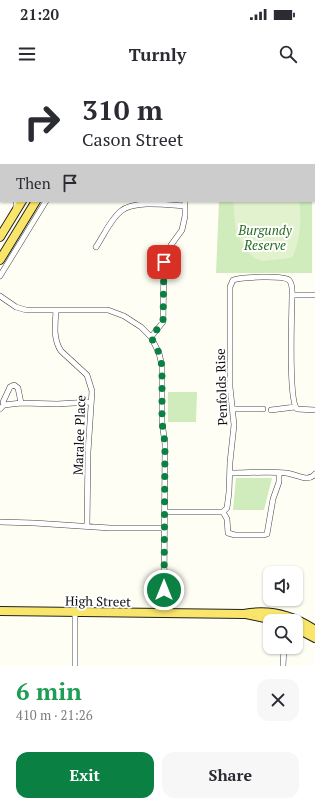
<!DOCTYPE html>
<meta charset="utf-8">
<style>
:root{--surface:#fff;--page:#f7f7f7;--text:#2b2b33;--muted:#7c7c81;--accent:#0b8043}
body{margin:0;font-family:"PT Serif",serif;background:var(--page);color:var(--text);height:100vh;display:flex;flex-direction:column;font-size:15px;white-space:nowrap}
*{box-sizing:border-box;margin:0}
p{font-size:13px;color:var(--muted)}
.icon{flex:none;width:22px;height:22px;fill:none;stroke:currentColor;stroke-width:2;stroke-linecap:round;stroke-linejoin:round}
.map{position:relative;height:586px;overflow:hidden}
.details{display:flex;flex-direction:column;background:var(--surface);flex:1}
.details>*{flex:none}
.guide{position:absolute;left:0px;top:0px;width:315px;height:122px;box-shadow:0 1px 3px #0004;background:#fff;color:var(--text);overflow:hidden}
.buttons{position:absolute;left:263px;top:486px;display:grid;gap:8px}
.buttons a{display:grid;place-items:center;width:40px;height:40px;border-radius:8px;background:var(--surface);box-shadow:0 1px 3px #0004;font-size:20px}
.pin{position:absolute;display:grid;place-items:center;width:34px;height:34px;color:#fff;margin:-17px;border-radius:8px;box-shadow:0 2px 6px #0006}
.me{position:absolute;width:44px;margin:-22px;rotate:0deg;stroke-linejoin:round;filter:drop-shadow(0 0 3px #0008)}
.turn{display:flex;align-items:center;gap:14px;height:84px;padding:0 16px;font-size:18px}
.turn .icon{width:52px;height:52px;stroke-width:2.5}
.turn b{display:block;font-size:28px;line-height:34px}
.then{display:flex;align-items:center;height:38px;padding:0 16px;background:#0003;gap:8px;font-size:15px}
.round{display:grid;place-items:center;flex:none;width:42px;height:42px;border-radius:12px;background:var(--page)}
.head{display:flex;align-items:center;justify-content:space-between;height:68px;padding:0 16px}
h1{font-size:24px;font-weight:700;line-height:30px;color:#1e9e55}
.primary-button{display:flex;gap:8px;margin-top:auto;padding:8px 16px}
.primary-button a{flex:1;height:46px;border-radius:12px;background:var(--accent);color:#fff;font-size:16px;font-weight:700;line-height:46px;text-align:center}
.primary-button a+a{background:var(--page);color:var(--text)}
.status{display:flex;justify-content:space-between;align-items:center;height:28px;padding:0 20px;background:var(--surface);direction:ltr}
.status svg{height:11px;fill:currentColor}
header{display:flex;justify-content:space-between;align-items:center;height:52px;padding:0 16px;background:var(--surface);font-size:18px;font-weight:700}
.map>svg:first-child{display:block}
.green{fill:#d0ebbc}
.pitch{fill:#e2f2ce}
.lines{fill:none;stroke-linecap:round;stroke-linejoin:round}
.minor-casing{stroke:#434343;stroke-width:6}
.primary-casing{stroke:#212121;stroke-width:10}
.minor{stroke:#fff;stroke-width:5}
.primary{stroke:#f9e569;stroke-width:8}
.route{stroke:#0b8043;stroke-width:7;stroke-dasharray:0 12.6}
.labels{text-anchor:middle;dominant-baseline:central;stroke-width:4;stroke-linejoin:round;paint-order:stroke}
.park-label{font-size:13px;font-style:italic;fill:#276a1f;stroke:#fff}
.street-label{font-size:13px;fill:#101010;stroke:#fff}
</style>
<div class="status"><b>21:20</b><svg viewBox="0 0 49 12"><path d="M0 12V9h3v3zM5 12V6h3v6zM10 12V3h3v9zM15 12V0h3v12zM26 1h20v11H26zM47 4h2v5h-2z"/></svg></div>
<header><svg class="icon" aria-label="menu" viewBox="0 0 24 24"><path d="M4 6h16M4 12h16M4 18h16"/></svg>Turnly<svg class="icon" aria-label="search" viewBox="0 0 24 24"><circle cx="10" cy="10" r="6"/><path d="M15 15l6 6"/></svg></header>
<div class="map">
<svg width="315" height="586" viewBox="0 0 315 586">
<rect width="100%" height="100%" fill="#fffef4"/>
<path class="green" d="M219,121h93v72h-96z
M168,312h29l-1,30h-28z
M236,398h36l-8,32h-31z"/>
<path class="pitch" d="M233,121h66c3,18 1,38 -6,55l-3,2 -27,3 -9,-3 -8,-8 -10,-18z"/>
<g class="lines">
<defs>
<path id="minor" d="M84,1v-1
M118,1v-1
M0,23h1
M314,73h1
M16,130v-9
M96,167c8,-12 14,-27 25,-36 14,-11 47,-6 64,-5
M0,196l46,-75
M292,215h23
M0,216l16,11 10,3h82l16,6 17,11 10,10 8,16 3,13v56l3,22 -1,146 -3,23
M56,231c-1,14 -3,28 5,40l26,24 5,16 -4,61 -1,74
M151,257l12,-15 1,-60 7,-17 11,-15 3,-14v-15
M4,325l-1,-3 7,-15 4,-2 4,3 3,15
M0,329l4,-4 17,-2 36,1 34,-2
M232,329h31
M271,330l24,-3
M230,393c19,0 38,-2 56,0 10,1 22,10 29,1
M279,393v9l-6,17 -6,35 -3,1h-29l-7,-2 -1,-14 -4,-7 4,-4 2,-16 1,-30 4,-37 -4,-38v-100l3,-7c8,-3 50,-5 56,0 4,4 3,10 3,15 0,18 -4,105 5,114l18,1
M164,432h59
M0,442l34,1 76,5h54
M165,517l2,16
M75,586v-54
M283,586l1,-19"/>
<path id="primary" d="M96,1v-1
M109,1v-1
M0,157l22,-36
M0,180l36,-59
M0,531l244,3c25,-5 50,2 71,16
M246,534l32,7
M296,548l19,10"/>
</defs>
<use href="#minor" class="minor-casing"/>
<use href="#primary" class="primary-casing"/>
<use href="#minor" class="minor"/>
<use href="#primary" class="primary"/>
</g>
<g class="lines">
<path class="route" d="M164,510l1,-146 -3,-22v-56l-3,-13 -8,-16 12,-15 1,-60"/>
</g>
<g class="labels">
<g class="park-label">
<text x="265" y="150">Burgundy<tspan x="265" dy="15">Reserve</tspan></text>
</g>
<g class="street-label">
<text transform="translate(221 307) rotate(-92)">Penfolds Rise</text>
<text transform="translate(79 355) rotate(-88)">Maralee Place</text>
<text transform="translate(98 521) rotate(1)">High Street</text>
</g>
</g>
</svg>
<div class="buttons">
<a><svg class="icon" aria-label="sound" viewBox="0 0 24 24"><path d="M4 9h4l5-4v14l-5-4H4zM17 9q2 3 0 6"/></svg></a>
<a><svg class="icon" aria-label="search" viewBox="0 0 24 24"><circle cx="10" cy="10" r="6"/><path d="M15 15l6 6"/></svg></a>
</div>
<div class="pin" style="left:164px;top:182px;background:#d93025"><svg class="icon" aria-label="arrive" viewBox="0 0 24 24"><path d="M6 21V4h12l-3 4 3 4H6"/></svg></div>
<svg class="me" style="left:164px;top:510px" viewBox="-20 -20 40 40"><circle r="17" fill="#0b8043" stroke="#fff" stroke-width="3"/><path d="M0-11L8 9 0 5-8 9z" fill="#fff"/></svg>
<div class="guide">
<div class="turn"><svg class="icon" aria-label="right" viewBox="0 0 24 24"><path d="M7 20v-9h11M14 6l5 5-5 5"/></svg><div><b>310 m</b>Cason Street</div></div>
<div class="then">Then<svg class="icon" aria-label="arrive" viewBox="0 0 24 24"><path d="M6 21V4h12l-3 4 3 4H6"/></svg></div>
</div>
</div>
<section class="details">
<div class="head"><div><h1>6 min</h1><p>410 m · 21:26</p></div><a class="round"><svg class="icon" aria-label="close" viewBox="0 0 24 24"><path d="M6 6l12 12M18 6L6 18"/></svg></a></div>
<div class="primary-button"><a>Exit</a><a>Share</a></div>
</section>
